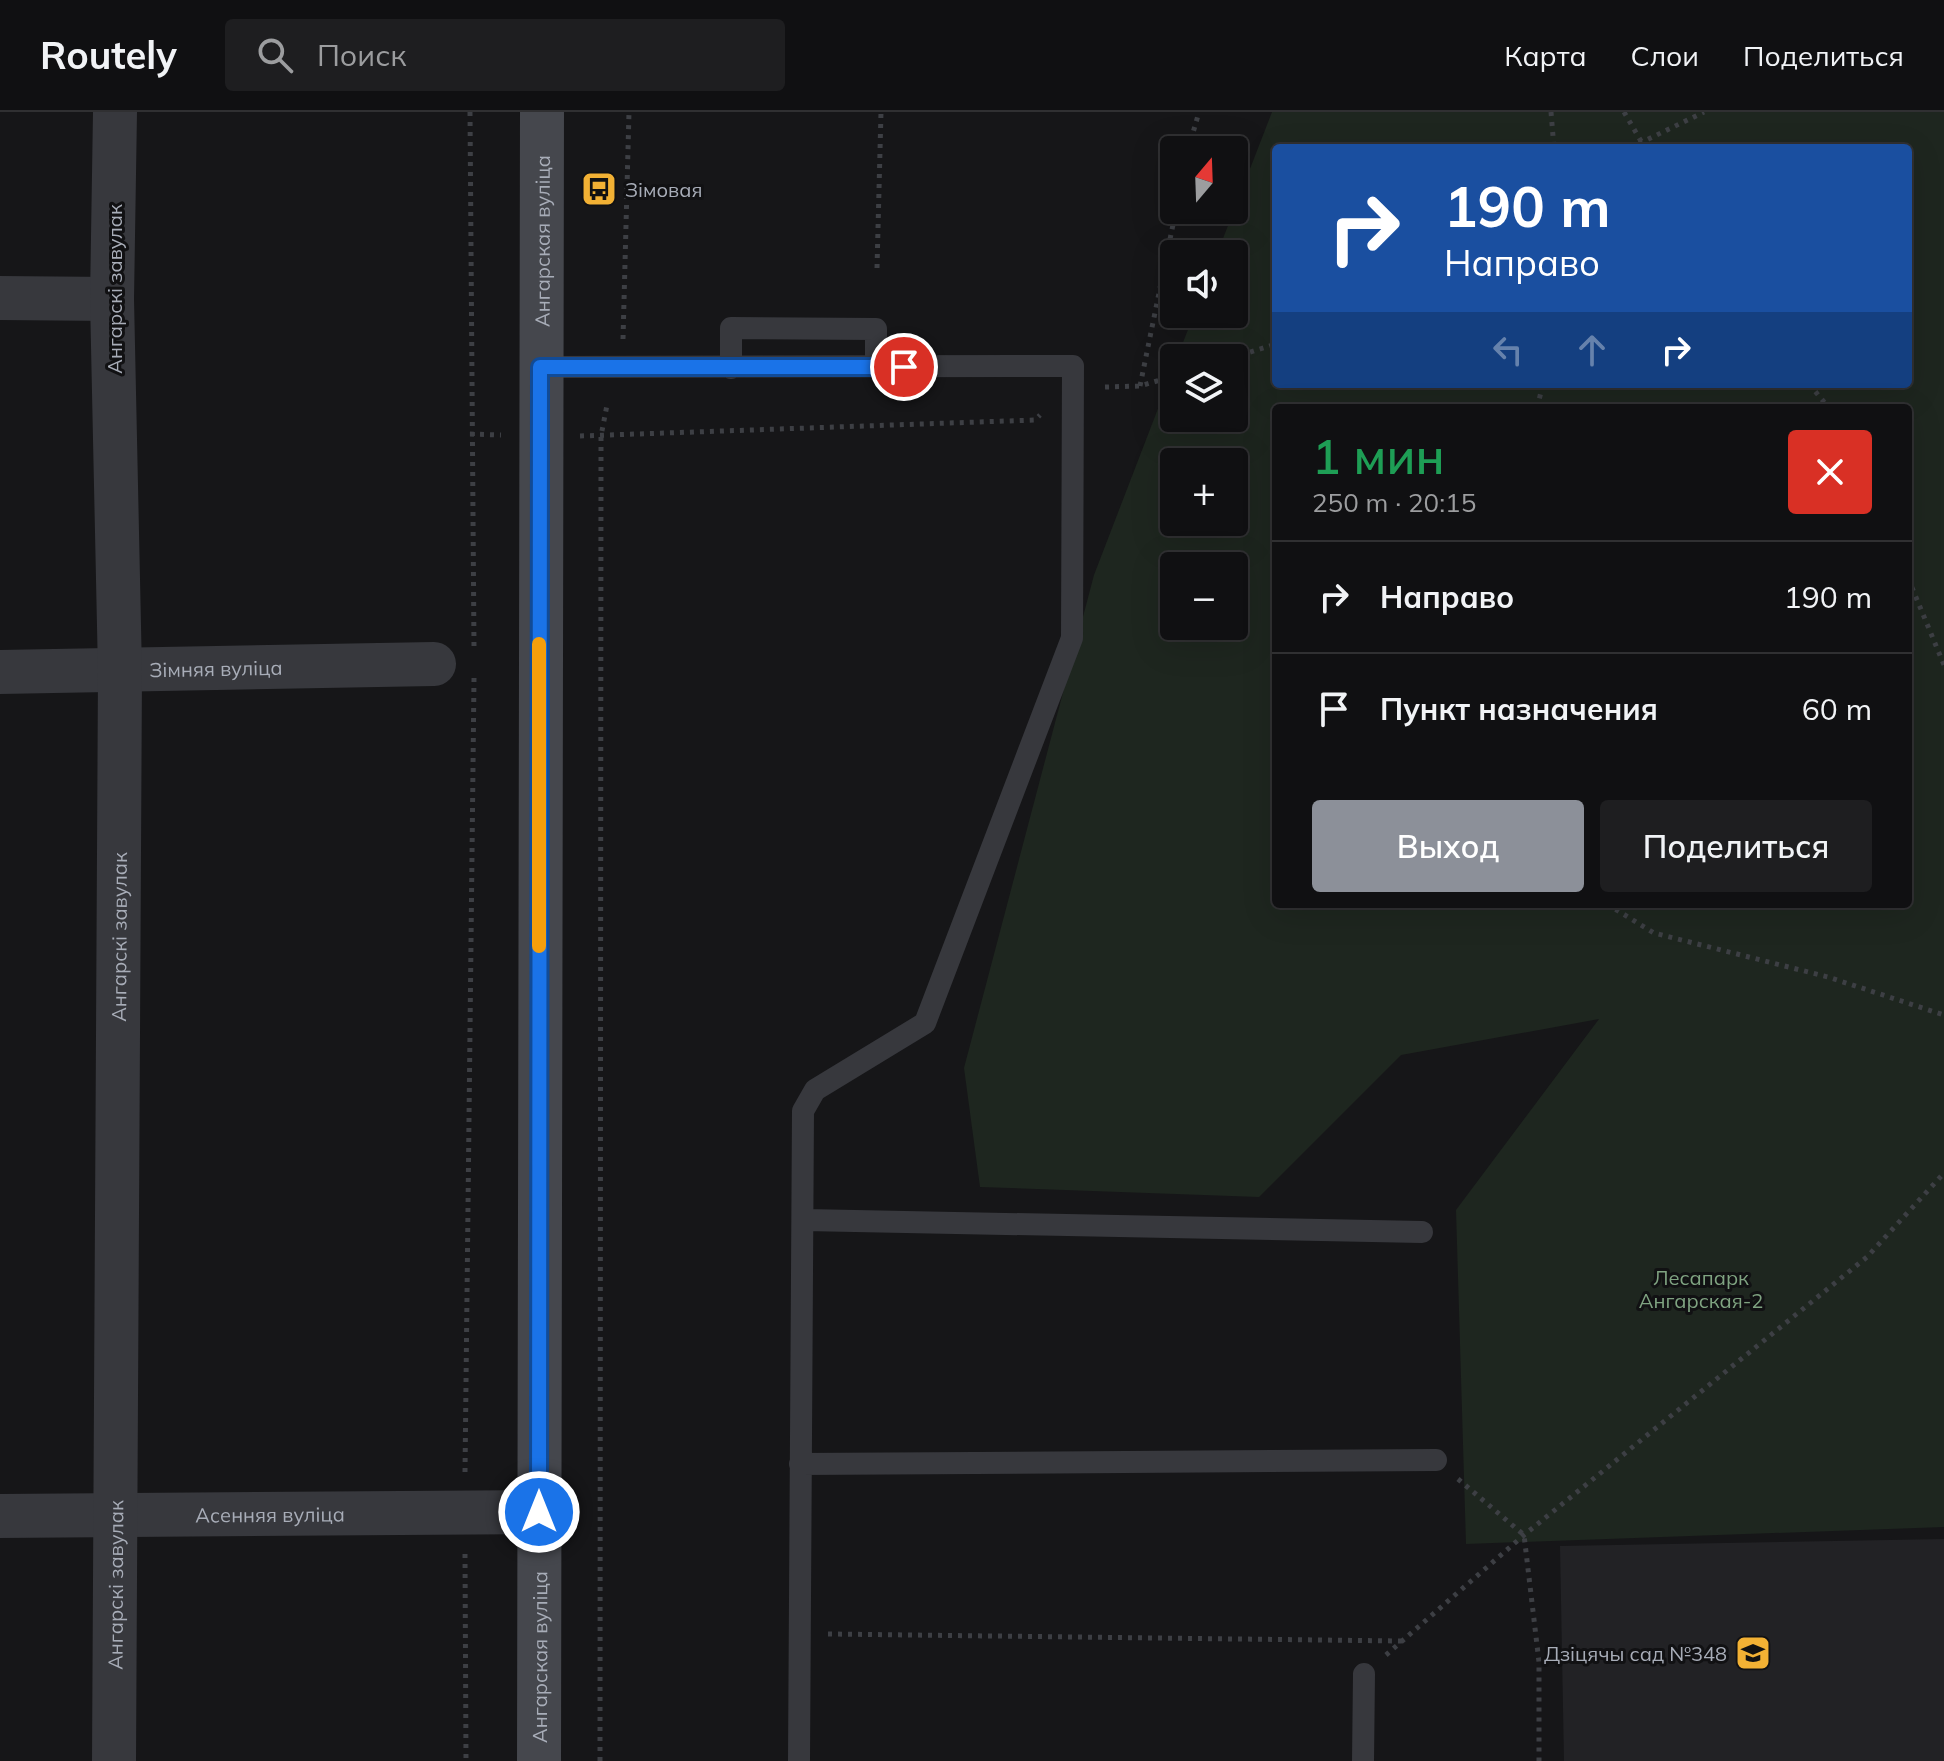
<!DOCTYPE html>
<html lang="ru">
<meta charset="utf-8">
<style>
:root{--surface:#101012;--page:#1e1e20;--text:#f1f3f6;--muted:#9c9d9f;--line:#303032;--accent:#8c9099}
body{margin:0;font-family:Mulish,sans-serif;background:var(--page);color:var(--text);height:100vh;display:flex;flex-direction:column;font-size:30px;white-space:nowrap}
*{box-sizing:border-box;margin:0}
p{font-size:26px;color:var(--muted)}
.icon{flex:none;width:44px;height:44px;fill:none;stroke:currentColor;stroke-width:2;stroke-linecap:round;stroke-linejoin:round}
.map{position:relative;flex:1;overflow:hidden}
.side{position:absolute;left:1272px;top:292px;width:640px;height:504px;display:flex;flex-direction:column;background:var(--surface);border-radius:8px;box-shadow:0 8px 32px #0002,0 0 0 2px var(--line)}
.side>*{flex:none}
.guide{position:absolute;left:1272px;top:32px;width:640px;height:244px;border-radius:8px;box-shadow:0 8px 32px #0002,0 0 0 2px var(--line);background:#1a4fa0;color:#fff;overflow:hidden}
.needle{width:52px;rotate:19deg}
.buttons{position:absolute;left:1160px;top:24px;display:grid;gap:16px}
.buttons a{display:grid;place-items:center;width:88px;height:88px;border-radius:8px;background:var(--surface);box-shadow:0 8px 32px #0002,0 0 0 2px var(--line);font-size:40px}
.pin{position:absolute;display:grid;place-items:center;width:68px;height:68px;color:#fff;margin:-34px;border:4px solid #fff;border-radius:50%;box-shadow:0 2px 8px #0007}
.me{position:absolute;width:88px;margin:-44px;rotate:0deg;stroke-linejoin:round;filter:drop-shadow(0 0 6px #0008)}
.turn{display:flex;align-items:center;gap:28px;height:168px;padding:0 40px;font-size:36px}
.turn .icon{width:104px;height:104px;stroke-width:2.5}
.turn b{display:block;font-size:56px;line-height:68px}
.lanes{display:flex;align-items:center;height:76px;padding:0 40px;background:#0003;justify-content:center;gap:40px;direction:ltr}
.lanes .off{opacity:.35}
.round{display:grid;place-items:center;flex:none;width:84px;height:84px;border-radius:8px;background:var(--page)}
.headline{display:flex;align-items:center;justify-content:space-between;height:136px;padding:0 40px}
h1{font-size:48px;font-weight:600;line-height:60px;color:#1e9e55}
.button{display:flex;gap:16px;margin-top:auto;padding:16px 40px}
.button a{flex:1;height:92px;border-radius:8px;background:var(--accent);color:#fff;font-size:32px;font-weight:600;line-height:92px;text-align:center}
.button a+a{background:var(--page);color:var(--text)}
ul{padding:0;list-style:none}
li{display:flex;align-items:center;gap:24px;height:112px;padding:0 40px;border-top:2px solid var(--line)}
li div{flex:1}
li b{display:block;font-size:30px}
li em{font-style:normal}
header{display:flex;align-items:center;gap:48px;box-sizing:border-box;height:112px;padding:0 40px;background:var(--surface);border-bottom:2px solid var(--line)}
header strong{font-size:38px}
nav{display:flex;gap:44px;margin-inline-start:auto;font-size:28px}
.search{width:560px;height:72px;background:var(--page);display:flex;align-items:center;gap:20px;box-sizing:border-box;padding:0 28px;border-radius:8px;color:var(--muted);font-size:30px}
.map>svg:first-child{display:block}
.built{fill:#222225}
.green{fill:#1e261f;fill-rule:evenodd}
.lines{fill:none;stroke-linecap:round;stroke-linejoin:round}
.path{stroke:#3d3f44;stroke-width:5;stroke-dasharray:4 6;stroke-linecap:butt}
.lane{stroke:#37383d;stroke-width:22}
.street{stroke:#37383d;stroke-width:44}
.secondary{stroke:#45474d;stroke-width:44}
.route-casing{stroke:#114b97;stroke-width:20}
.route{stroke:#1a73e8;stroke-width:14}
.slow{stroke:#f59e0b;stroke-width:14}
.labels{text-anchor:middle;dominant-baseline:central;stroke-width:6;stroke-linejoin:round;paint-order:stroke}
.poi-label{font-size:20px;fill:#a8adb8;stroke:#111113;text-anchor:start}
.street-label{font-size:20px;fill:#a8adb8;stroke:#111113}
.park-label{font-size:20px;fill:#7fa381;stroke:#111113}
</style>
<header>
<strong>Routely</strong>
<div class="search"><svg class="icon" aria-label="search" viewBox="0 0 24 24"><circle cx="10" cy="10" r="6"/><path d="M15 15l6 6"/></svg>Поиск</div>
<nav><a>Карта</a><a>Слои</a><a>Поделиться</a></nav>
</header>
<div class="map">
<svg width="1944" height="1649" viewBox="0 0 1944 1649">
<rect width="100%" height="100%" fill="#161618"/>
<path class="built" d="M1944,1427v222h-380l-4,-215z"/>
<path class="green" d="M1272,0h672v1415l-478,17 -10,-334 143,-191 -198,36 -142,142 -279,-10 -16,-119 130,-493 80,-208v51h60v-60h-57l17,-44h40v-60h-17zM1276,36h632v236h-632zM1276,296h632v496h-632zM1174,350h60v60h-60zM1174,454h60v60h-60z"/>
<g class="lines">
<path class="path" d="M470,0l4,536
M1551,0l3,36
M1624,0l21,36
M1630,36l74,-36
M1188,38l11,-38
M877,156l4,-156
M623,227l6,-227
M1231,246l45,-14
M1809,272l20,24
M1140,274l36,-176
M1105,275l35,-1 34,-10
M1537,296l6,-24
M470,322l31,1
M580,324l455,-16 5,-5
M1908,466l36,87
M1607,792l47,29 174,44 116,38
M465,1360l9,-794
M1458,1367l66,56 15,127v99
M465,1442l1,207
M828,1522l574,7
M1386,1543l138,-120 343,-278 77,-84
M600,1649l1,-1325 6,-31"/>
<path class="lane" d="M540,255l533,-1 -1,272 -147,385 -110,67 -12,21 -4,650
M731,256v-40l145,1v38
M805,1108l617,12
M800,1352l636,-4
M1363,1649l1,-87"/>
<g class="street">
<path d="M0,186l112,1"/>
<path id="s1" d="M0,560l434,-8"/>
<path id="s2" d="M0,1404l539,-4"/>
<path id="s3" d="M114,1649l6,-1089 -8,-373 3,-187"/>
</g>
<path class="secondary" id="s4" d="M539,1649l3,-1649"/>
</g>
<g class="lines">
<defs>
<path id="route" d="M539,1400l1,-1145h364"/>
</defs>
<use href="#route" class="route-casing"/>
<use href="#route" class="route"/>
<path class="slow" d="M539,834v-302"/>
</g>
<defs>
<symbol id="bus-square" viewBox="-11 -11 22 22"><rect x="-9" y="-9" width="18" height="18" rx="4" fill="#f2b134" stroke="#111113"/><path d="M-5-6H5V4H4V6H2V4H-2V6H-4V4H-5ZM-3.5-4V0h7V-4ZM-3.5 1.2v1.5H-2V1.2ZM2 1.2v1.5H3.5V1.2Z" fill="#111"/></symbol>
<symbol id="school-square" viewBox="-11 -11 22 22"><rect x="-9" y="-9" width="18" height="18" rx="4" fill="#f2b134" stroke="#111113"/><path d="M0-5L7-2L0 1L-7-2ZM-4 1L0 2.5L4 1V4Q0 6-4 4Z" fill="#111"/></symbol>
</defs>
<g fill-rule="evenodd">
<use href="#bus-square" x="579" y="57" width="40" height="40"/>
<use href="#school-square" x="1733" y="1521" width="40" height="40"/>
</g>
<g class="labels">
<g class="poi-label">
<text x="625" y="77">Зімовая</text>
<text x="1727" y="1541" text-anchor="end">Дзіцячы сад №348</text>
</g>
<g class="street-label">
<text stroke="none"><textPath href="#s4" startOffset="1520">Ангарская вуліца</textPath></text>
<text transform="translate(114 177) rotate(-90)">Ангарскі завулак</text>
<text stroke="none"><textPath href="#s1" startOffset="216">Зімняя вуліца</textPath></text>
<text stroke="none"><textPath href="#s3" startOffset="824">Ангарскі завулак</textPath></text>
<text stroke="none"><textPath href="#s2" startOffset="270">Асенняя вуліца</textPath></text>
<text stroke="none"><textPath href="#s3" startOffset="176">Ангарскі завулак</textPath></text>
<text stroke="none"><textPath href="#s4" startOffset="104">Ангарская вуліца</textPath></text>
</g>
<g class="park-label">
<text x="1701" y="1165">Лесапарк<tspan x="1701" dy="23">Ангарская-2</tspan></text>
</g>
</g>
</svg>
<div class="buttons">
<a><svg class="needle" viewBox="-14 -14 28 28"><path d="M0-13l5 13h-10z" fill="#e53935"/><path d="M0 13l5-13h-10z" fill="#9c9d9f"/></svg></a>
<a><svg class="icon" aria-label="sound" viewBox="0 0 24 24"><path d="M4 9h4l5-4v14l-5-4H4zM17 9q2 3 0 6"/></svg></a>
<a><svg class="icon" aria-label="layers" viewBox="0 0 24 24"><path d="M12 4l9 5-9 5-9-5zM3 14l9 5 9-5"/></svg></a>
<a>+</a>
<a>−</a>
</div>
<div class="pin" style="left:904px;top:255px;background:#d93025"><svg class="icon" aria-label="arrive" viewBox="0 0 24 24"><path d="M6 21V4h12l-3 4 3 4H6"/></svg></div>
<svg class="me" style="left:539px;top:1400px" viewBox="-20 -20 40 40"><circle r="17" fill="#1a73e8" stroke="#fff" stroke-width="3"/><path d="M0-11L8 9 0 5-8 9z" fill="#fff"/></svg>
<div class="guide">
<div class="turn"><svg class="icon" aria-label="right" viewBox="0 0 24 24"><path d="M7 20v-9h11M14 6l5 5-5 5"/></svg><div><b>190 m</b>Направо</div></div>
<div class="lanes"><svg class="icon off" aria-label="left" viewBox="0 0 24 24"><path d="M17 20v-9H6M10 6l-5 5 5 5"/></svg><svg class="icon off" aria-label="ahead" viewBox="0 0 24 24"><path d="M12 20V5M6 11l6-6 6 6"/></svg><svg class="icon" aria-label="right" viewBox="0 0 24 24"><path d="M7 20v-9h11M14 6l5 5-5 5"/></svg></div>
</div>
<section class="side">
<div class="headline"><div><h1>1 мин</h1><p>250 m · 20:15</p></div><a class="round" style="background:#d93025;color:#fff"><svg class="icon" aria-label="close" viewBox="0 0 24 24"><path d="M6 6l12 12M18 6L6 18"/></svg></a></div>
<ul>
<li><svg class="icon" aria-label="right" viewBox="0 0 24 24"><path d="M7 20v-9h11M14 6l5 5-5 5"/></svg><div><b>Направо</b></div><em>190 m</em></li>
<li><svg class="icon" aria-label="arrive" viewBox="0 0 24 24"><path d="M6 21V4h12l-3 4 3 4H6"/></svg><div><b>Пункт назначения</b></div><em>60 m</em></li>
</ul>
<div class="button"><a>Выход</a><a>Поделиться</a></div>
</section>
</div>
